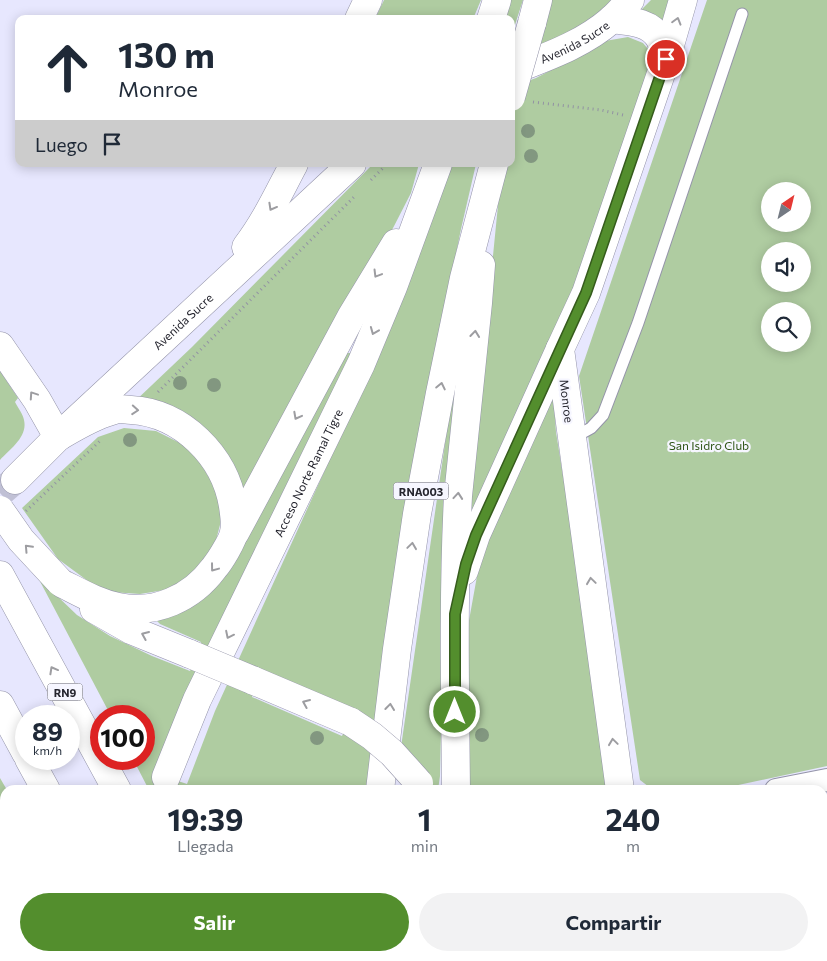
<!DOCTYPE html>
<html lang="es">
<style>
:root{--surface:#fff;--page:#f2f2f3;--text:#1f2937;--muted:#747a83;--accent:#538e2d}
body{margin:0;font-family:Commissioner,sans-serif;background:var(--page);color:var(--text);height:100vh;display:flex;flex-direction:column;font-size:19px;white-space:nowrap}
*{box-sizing:border-box;margin:0}
p{font-size:16px;color:var(--muted)}
.icon{flex:none;width:28px;height:28px;fill:none;stroke:currentColor;stroke-width:2;stroke-linecap:round;stroke-linejoin:round}
.map{position:relative;flex:1;overflow:hidden}
.panel{position:absolute;left:0px;top:785px;width:828px;height:176px;display:flex;flex-direction:column;background:var(--surface);border-radius:15px 15px 0 0;box-shadow:0 2px 12px #0003}
.panel>*{flex:none}
.top-card{position:absolute;left:15px;top:15px;width:500px;height:152px;border-radius:10px;box-shadow:0 2px 12px #0003;background:#fff;color:var(--text);overflow:hidden}
.needle{width:32px;rotate:35deg}
.buttons{position:absolute;left:761px;top:182px;display:grid;gap:10px}
.buttons a{display:grid;place-items:center;width:50px;height:50px;border-radius:50%;background:var(--surface);box-shadow:0 2px 12px #0003;font-size:25px}
.speed{position:absolute;left:15px;top:705px;display:flex;gap:10px;font-size:25px;font-weight:700;text-align:center}
.speed>*{display:grid;place-content:center;width:65px;height:65px;border-radius:50%;background:var(--surface);box-shadow:0 2px 12px #0003;line-height:1}
.speed small{font-size:12px;font-weight:400}
.speed .limit{border:8px solid #d22;background:#fff;color:#111}
.pin{position:absolute;display:grid;place-items:center;width:42px;height:42px;color:#fff;margin:-21px;border:2px solid #fff;border-radius:50%;box-shadow:0 1px 5px #0007}
.me{position:absolute;width:55px;margin:-28px;rotate:0deg;stroke-linejoin:round;filter:drop-shadow(0 0 4px #0008)}
.turn{display:flex;align-items:center;gap:18px;height:105px;padding:0 20px;font-size:22px}
.turn .icon{width:65px;height:65px;stroke-width:2.5}
.turn b{display:block;font-size:35px;line-height:42px}
.then{display:flex;align-items:center;height:48px;padding:0 20px;background:#0003;gap:10px;font-size:19px}
.eta{display:flex;justify-content:space-evenly;align-items:center;height:85px;text-align:center}
.eta b{font-size:30px;font-weight:700;line-height:35px}
.primary-button{display:flex;gap:10px;margin-top:auto;padding:10px 20px}
.primary-button a{flex:1;height:58px;border-radius:30px;background:var(--accent);color:#fff;font-size:20px;font-weight:700;line-height:58px;text-align:center}
.primary-button a+a{background:var(--page);color:var(--text)}
.map>svg:first-child{display:block}
.green{fill:#afcca1;fill-rule:evenodd}
.lines{fill:none;stroke-linecap:round;stroke-linejoin:round}
.secondary-tunnel{stroke:#c0c0d5;stroke-width:28;stroke-dasharray:28 14;stroke-linecap:butt}
.service-casing{stroke:#9494a9;stroke-width:13}
.minor-casing{stroke:#9494a9;stroke-width:24}
.tertiary-casing{stroke:#9494a9;stroke-width:29}
.secondary-casing{stroke:#9494a9;stroke-width:29}
.motorway-casing{stroke:#9494a9;stroke-width:29}
.path{stroke:#9292a3;stroke-width:3;stroke-dasharray:1 4;stroke-linecap:butt}
.service{stroke:#fff;stroke-width:11}
.minor{stroke:#fff;stroke-width:22}
.tertiary{stroke:#fff;stroke-width:28}
.secondary{stroke:#fff;stroke-width:28}
.motorway{stroke:#fff;stroke-width:28}
.motorway-bridge-casing{stroke:#9494a9;stroke-width:29;stroke-linecap:butt}
.motorway-bridge{stroke:#fff;stroke-width:28}
.tree{fill:#829780}
.oneway{stroke:#9d9da1}
.route-casing{stroke:#365c1d;stroke-width:12}
.route{stroke:#538e2d;stroke-width:9}
.labels{text-anchor:middle;dominant-baseline:central;stroke-width:4.5;stroke-linejoin:round;paint-order:stroke}
.shield{fill:#f6f6ff;stroke:#64646d;stroke-width:1}
.shield-label{font-size:11px;font-weight:bold;fill:#26262f}
.street-label{font-size:12px;fill:#26262f;stroke:#f6f6ff}
.park-label{font-size:12px;fill:#305618;stroke:#f6f6ff}
</style>
<div class="map">
<svg width="827" height="961" viewBox="0 0 827 961">
<rect width="100%" height="100%" fill="#e7e7fe"/>
<path class="green" d="M384,0h97l-8,19h-98z
M504,0h19l-10,31 24,-7 8,-24h71l-15,16 -90,50v-47h-13z
M651,0h24l-7,26c-8,-8 -16,-13 -28,-15z
M707,0h120v766l-112,24h-62l-13,-10 -61,-404zM770,191h32v33h-32zM770,251h32v33h-32zM770,311h32v33h-32z
M628,37l15,6 10,12 -40,148 -145,327 5,-72 26,-263 4,-31h8v-41l3,-12 -3,1v-25l25,-9 42,-22 27,-15z
M373,164h46l-8,29 -19,37 -61,113 -88,159 -6,-22 -105,-76 60,-57z
M447,164h29l-15,65 -24,119 -64,442h-224l-16,-31h11v-43h-33l-77,-146 20,23 23,22 33,21 42,20 38,15 11,-29 -41,-18 -4,-4 23,-12 165,-255h11l-192,423 24,8 28,-73 157,-344zM263,670l90,39 -11,27 -90,-39z
M463,354l-19,242 -4,180 -2,14h-1l-36,-43 48,-331z
M0,371l18,27 -3,4c3,6 8,12 9,18 4,17 -14,29 -24,40z
M553,390l3,42 30,188 26,170h-150l6,-164 13,-72z
M124,428l32,3 26,13 18,18 19,33 2,26 -7,27 -20,24 -23,17 -31,5 -29,-2 -19,-8 -34,-25 -36,-51 76,-71z
M0,778l7,12h-2v166h82l3,5h-90z
M232,956h126v5h-123z
M391,956h62l1,5h-63z
M479,956h158l1,5h-158z"/>
<g class="lines">
<path class="secondary-tunnel" d="M0,493l15,-13"/>
<defs>
<path id="service" d="M573,438l18,-10 12,-13 35,-92 104,-309"/>
<path id="minor" d="M776,790l51,-10"/>
<path id="tertiary" d="M0,346l37,54 21,37
M620,790l-60,-441 26,-56 80,-234 17,-59
M645,956l1,5"/>
<g id="secondary">
<path d="M612,19c17,2 39,3 48,20 3,6 4,14 6,20"/>
<path id="s1" d="M511,71c35,-14 71,-26 100,-51 7,-6 13,-13 19,-20"/>
<path d="M246,247c20,-26 33,-55 48,-83"/>
<path id="s2" d="M15,480l43,-43 294,-273"/>
</g>
<g id="motorway">
<path d="M359,19l9,-19"/>
<path d="M491,19l6,-19"/>
<path d="M532,23l6,-23"/>
<path d="M58,437c15,-9 30,-18 47,-24 5,-1 10,-4 15,-4 3,0 7,1 11,1 51,3 94,46 102,96 1,8 3,18 1,26 -1,8 -14,29 -20,36 -22,30 -59,47 -96,39 -20,-4 -37,-14 -55,-23"/>
<path d="M235,533l116,-216 45,-74"/>
<path d="M464,571l12,-36 84,-186"/>
<path d="M0,575l117,215"/>
<path d="M94,609l37,21 59,24"/>
<path d="M252,680l99,42"/>
<path d="M0,705l26,48"/>
<path d="M29,759l17,31"/>
<path id="s3" d="M166,777l31,-77 164,-336 32,-77 45,-123"/>
<path d="M380,790l17,-141 20,-135 23,-121 24,-115 30,-114"/>
<path d="M456,790c-1,-98 -3,-196 2,-294l20,-193 3,-38"/>
<path d="M128,956l2,5"/>
<path d="M200,956l2,5"/>
<path d="M467,956l1,5"/>
<path d="M370,961v-5"/>
</g>
</defs>
<use href="#service" class="service-casing"/>
<use href="#minor" class="minor-casing"/>
<use href="#tertiary" class="tertiary-casing"/>
<use href="#secondary" class="secondary-casing"/>
<use href="#motorway" class="motorway-casing"/>
<path class="path" d="M533,102l68,8 22,5
M371,180l16,-16
M158,392l198,-197
M26,511l74,-70"/>
<use href="#service" class="service"/>
<use href="#minor" class="minor"/>
<use href="#tertiary" class="tertiary"/>
<use href="#secondary" class="secondary"/>
<use href="#motorway" class="motorway"/>
<defs>
<path id="motorway-bridge" d="M511,97l21,-74
M0,510l21,30 39,42
M190,654l62,26
M351,722l21,14 20,17 27,30"/>
</defs>
<use href="#motorway-bridge" class="motorway-bridge-casing"/>
<use href="#motorway-bridge" class="motorway-bridge"/>
</g>
<g class="tree">
<circle cx="528" cy="131" r="7"/>
<circle cx="531" cy="156" r="7"/>
<circle cx="180" cy="383" r="7"/>
<circle cx="214" cy="385" r="7"/>
<circle cx="130" cy="440" r="7"/>
<circle cx="482" cy="735" r="7"/>
<circle cx="317" cy="738" r="7"/>
</g>
<defs><path id="oneway-chevron" d="M-2-3.5L2.5 0L-2 3.5" fill="none" stroke-width="1.6" stroke-linecap="round" stroke-linejoin="round" transform="scale(1.25)"/></defs>
<g class="oneway">
<use href="#oneway-chevron" transform="translate(677 21) rotate(-74)"/>
<use href="#oneway-chevron" transform="translate(272 207) rotate(119)"/>
<use href="#oneway-chevron" transform="translate(377 274) rotate(121)"/>
<use href="#oneway-chevron" transform="translate(374 331) rotate(112)"/>
<use href="#oneway-chevron" transform="translate(475 334) rotate(-84)"/>
<use href="#oneway-chevron" transform="translate(441 386) rotate(-78)"/>
<use href="#oneway-chevron" transform="translate(33 395) rotate(-124)"/>
<use href="#oneway-chevron" transform="translate(135 410) rotate(4)"/>
<use href="#oneway-chevron" transform="translate(297 416) rotate(118)"/>
<use href="#oneway-chevron" transform="translate(458 496) rotate(-85)"/>
<use href="#oneway-chevron" transform="translate(412 546) rotate(-82)"/>
<use href="#oneway-chevron" transform="translate(28 548) rotate(-133)"/>
<use href="#oneway-chevron" transform="translate(214 568) rotate(127)"/>
<use href="#oneway-chevron" transform="translate(591 581) rotate(-98)"/>
<use href="#oneway-chevron" transform="translate(145 635) rotate(-157)"/>
<use href="#oneway-chevron" transform="translate(229 635) rotate(116)"/>
<use href="#oneway-chevron" transform="translate(53 670) rotate(-119)"/>
<use href="#oneway-chevron" transform="translate(306 703) rotate(-157)"/>
<use href="#oneway-chevron" transform="translate(390 707) rotate(-83)"/>
<use href="#oneway-chevron" transform="translate(613 742) rotate(-98)"/>
</g>
<g class="lines">
<defs>
<path id="route" d="M455,712v-98l11,-50 10,-29 110,-242 80,-234"/>
</defs>
<use href="#route" class="route-casing"/>
<use href="#route" class="route"/>
</g>
<g class="labels">
<g class="shield">
<rect x="393.5" y="482.5" width="55" height="17" rx="4"/>
<rect x="47.5" y="683.5" width="35" height="17" rx="4"/>
</g>
<g class="shield-label">
<text x="421" y="491">RNA003</text>
<text x="65" y="692">RN9</text>
</g>
<g class="street-label">
<text stroke="none"><textPath href="#s1" startOffset="70">Avenida Sucre</textPath></text>
<text stroke="none"><textPath href="#s2" startOffset="231">Avenida Sucre</textPath></text>
<text transform="translate(567 401) rotate(83)">Monroe</text>
<text stroke="none"><textPath href="#s3" startOffset="336">Acceso Norte Ramal Tigre</textPath></text>
</g>
<g class="park-label">
<text x="709" y="445">San Isidro Club</text>
</g>
</g>
</svg>
<div class="buttons">
<a><svg class="needle" viewBox="-14 -14 28 28"><path d="M0-13l5 13h-10z" fill="#e53935"/><path d="M0 13l5-13h-10z" fill="#747a83"/></svg></a>
<a><svg class="icon" aria-label="sound" viewBox="0 0 24 24"><path d="M4 9h4l5-4v14l-5-4H4zM17 9q2 3 0 6"/></svg></a>
<a><svg class="icon" aria-label="search" viewBox="0 0 24 24"><circle cx="10" cy="10" r="6"/><path d="M15 15l6 6"/></svg></a>
</div>
<div class="speed"><div>89<small>km/h</small></div><div class="limit">100</div></div>
<div class="pin" style="left:666px;top:59px;background:#d93025"><svg class="icon" aria-label="arrive" viewBox="0 0 24 24"><path d="M6 21V4h12l-3 4 3 4H6"/></svg></div>
<svg class="me" style="left:455px;top:712px" viewBox="-20 -20 40 40"><circle r="17" fill="#538e2d" stroke="#fff" stroke-width="3"/><path d="M0-11L8 9 0 5-8 9z" fill="#fff"/></svg>
<div class="top-card">
<div class="turn"><svg class="icon" aria-label="ahead" viewBox="0 0 24 24"><path d="M12 20V5M6 11l6-6 6 6"/></svg><div><b>130 m</b>Monroe</div></div>
<div class="then">Luego<svg class="icon" aria-label="arrive" viewBox="0 0 24 24"><path d="M6 21V4h12l-3 4 3 4H6"/></svg></div>
</div>
<section class="panel">
<div class="eta">
<div><b>19:39</b><p>Llegada</p></div>
<div><b>1</b><p>min</p></div>
<div><b>240</b><p>m</p></div>
</div>
<div class="primary-button"><a>Salir</a><a>Compartir</a></div>
</section>
</div>
